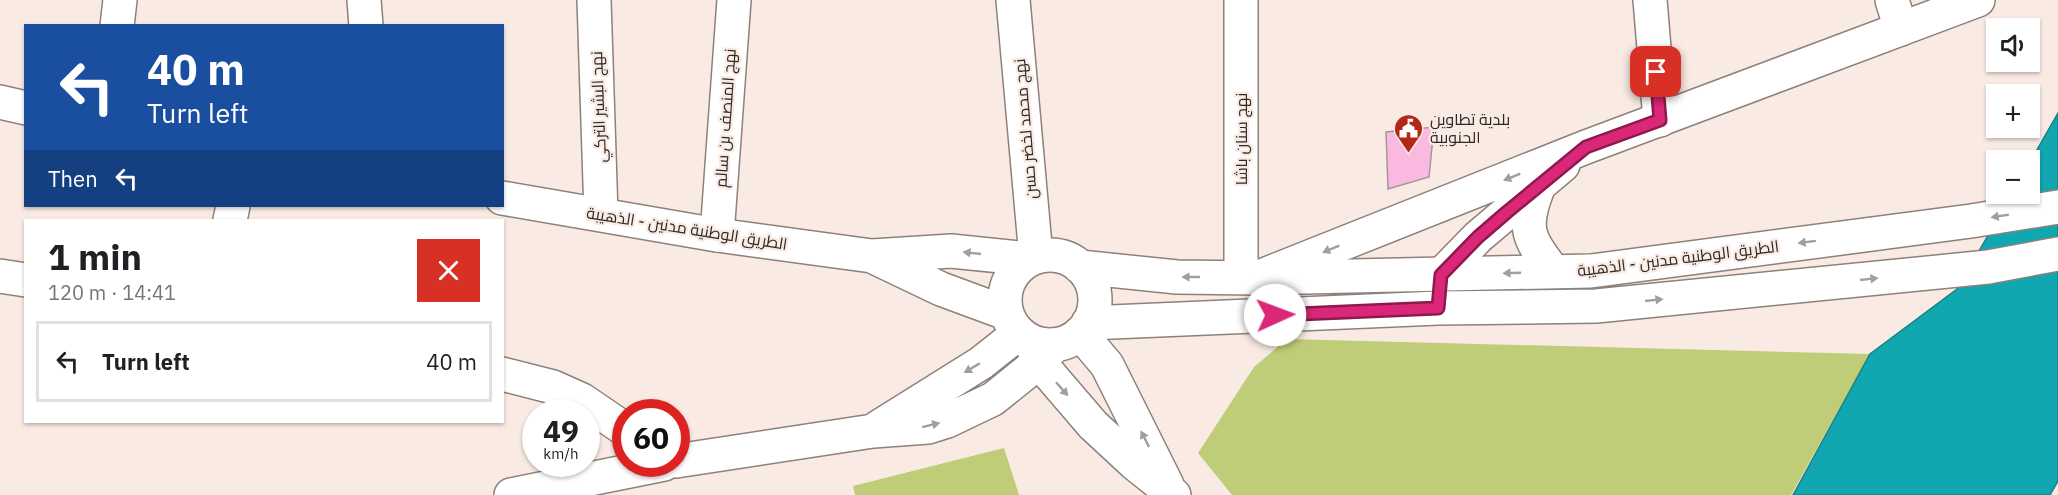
<!DOCTYPE html>
<meta charset="utf-8">
<style>
:root{--surface:#fff;--page:#f6f6f6;--text:#202124;--muted:#757577;--line:#e0e0e0}
body{margin:0;font-family:"IBM Plex Sans",Cairo,sans-serif;background:var(--page);color:var(--text);height:100vh;display:flex;flex-direction:column;font-size:22px;white-space:nowrap}
*{box-sizing:border-box;margin:0}
p{font-size:20px;color:var(--muted)}
.icon{flex:none;width:33px;height:33px;fill:none;stroke:currentColor;stroke-width:2;stroke-linecap:round;stroke-linejoin:round}
.map{position:relative;flex:1;overflow:hidden}
.panel{position:absolute;left:24px;top:219px;width:480px;height:204px;display:flex;flex-direction:column;background:var(--surface);border-radius:0px;box-shadow:0 2px 4px #0004}
.panel>*{flex:none}
.hud{position:absolute;left:24px;top:24px;width:480px;height:183px;border-radius:0px;box-shadow:0 2px 4px #0004;background:#1a4fa0;color:#fff;overflow:hidden}
.controls{position:absolute;left:1986px;top:18px;display:grid;gap:12px}
.controls a{display:grid;place-items:center;width:54px;height:54px;border-radius:0px;background:var(--surface);box-shadow:0 2px 4px #0004;font-size:30px}
.speed{position:absolute;left:522px;top:399px;display:flex;gap:12px;font-size:30px;font-weight:700;text-align:center}
.speed>*{display:grid;place-content:center;width:78px;height:78px;border-radius:50%;background:var(--surface);box-shadow:0 2px 4px #0004;line-height:1}
.speed small{font-size:15px;font-weight:400}
.speed .limit{border:9px solid #d22;background:#fff;color:#111}
.pin{position:absolute;display:grid;place-items:center;width:51px;height:51px;color:#fff;margin:-26px;border-radius:12px;box-shadow:0 3px 9px #0006}
.me{position:absolute;width:66px;margin:-33px;rotate:88deg;stroke-linejoin:round;filter:drop-shadow(0 0 4px #0008)}
.turn{display:flex;align-items:center;gap:21px;height:126px;padding:0 24px;font-size:27px}
.turn .icon{width:78px;height:78px;stroke-width:2.5}
.turn b{display:block;font-size:42px;line-height:51px}
.then{display:flex;align-items:center;height:57px;padding:0 24px;background:#0003;gap:12px;font-size:22px}
.round{display:grid;place-items:center;flex:none;width:63px;height:63px;border-radius:0px;background:var(--page)}
.overview{display:flex;align-items:center;justify-content:space-between;height:102px;padding:0 24px}
h1{font-size:36px;font-weight:800;line-height:45px}
ul{padding:0;list-style:none}
li{display:flex;align-items:center;gap:18px;height:81px;margin:0 12px 9px;padding:0 12px;border:3px solid var(--line);border-radius:0px}
li div{flex:1}
li b{display:block;font-size:22px}
li em{font-style:normal}
.map>svg:first-child{display:block}
.green{fill:#bfcc78}
.water{fill:#11a7b1;stroke:#1a8187;stroke-width:1.5}
.building{fill:#fab9df;stroke:#a3969d;stroke-width:1.5}
.lines{fill:none;stroke-linecap:round;stroke-linejoin:round}
.minor-casing{stroke:#8d8179;stroke-width:36}
.tertiary-casing{stroke:#8d8179;stroke-width:36}
.primary-casing{stroke:#8d8179;stroke-width:36}
.minor{stroke:#fff;stroke-width:33}
.tertiary{stroke:#fff;stroke-width:33}
.primary{stroke:#fff;stroke-width:33}
.oneway{fill:#a19f9d}
.route-casing{stroke:#8e194d;stroke-width:15}
.route{stroke:#db2777;stroke-width:10}
.labels{text-anchor:middle;dominant-baseline:central;stroke-width:4.5;stroke-linejoin:round;paint-order:stroke}
.street-label{font-size:16px;fill:#2e2926;stroke:#f9ebe3}
.poi-label{font-size:16px;fill:#2e2926;stroke:#f9ebe3;text-anchor:start}
</style>
<div class="map">
<svg width="2058" height="495" viewBox="0 0 2058 495">
<rect width="100%" height="100%" fill="#f9ebe3"/>
<path class="green" d="M1287,339l583,15 -79,141h-559l-34,-42 56,-86z
M1004,448l15,47h-164l-2,-9z"/>
<path class="water" d="M2058,113v368l-8,14h-257l77,-141 87,-65 55,-95h18v-32z"/>
<path class="building" d="M1434,127l-5,50 -41,12 -2,-57z"/>
<g class="lines">
<defs>
<path id="minor" d="M364,0l2,26
M594,0l7,214
M1013,0l23,257
M1241,0v277
M1650,0l10,120
M1892,0l9,29
M117,26l3,-26
M230,220l3,-14
M717,235l17,-235
M0,276l26,4
M1080,333l27,32 60,120
M1031,342l8,20 54,63 41,38 40,32
M502,374l51,13 29,13 44,30
M877,428l104,-65 38,-30
M676,461l197,-30 55,-4 19,-6 46,-22 46,-37 16,-17
M511,495l153,-31"/>
<path id="tertiary" d="M1538,188c-16,40 -10,50 15,83
M1441,275l37,-38 85,-72
M1259,277l327,-130 392,-147"/>
<path id="primary" d="M0,102l26,6
M502,198l215,37 155,21 79,-5 79,8
M1005 300a45 45 0 1 1 90 0a45 45 0 1 1-90 0Z
M874,257l67,32 65,24
M1080,267l97,10 80,1 334,-7 380,-50 87,-14
M1088,323l350,-15 158,-2 392,-39 70,-13"/>
</defs>
<use href="#minor" class="minor-casing"/>
<use href="#tertiary" class="tertiary-casing"/>
<use href="#primary" class="primary-casing"/>
<use href="#minor" class="minor"/>
<use href="#tertiary" class="tertiary"/>
<use href="#primary" class="primary"/>
</g>
<defs><path id="oneway-solid" d="M-6-.8H1V-3.2L6.5 0L1 3.2V.8H-6Z" transform="scale(1.5)"/></defs>
<g class="oneway">
<use href="#oneway-solid" transform="translate(1512 177) rotate(158)"/>
<use href="#oneway-solid" transform="translate(2000 216) rotate(171)"/>
<use href="#oneway-solid" transform="translate(1807 242) rotate(173)"/>
<use href="#oneway-solid" transform="translate(1331 249) rotate(158)"/>
<use href="#oneway-solid" transform="translate(972 253) rotate(-174)"/>
<use href="#oneway-solid" transform="translate(1512 273) rotate(178)"/>
<use href="#oneway-solid" transform="translate(1191 277) rotate(-180)"/>
<use href="#oneway-solid" transform="translate(1869 279) rotate(-6)"/>
<use href="#oneway-solid" transform="translate(1654 300) rotate(-6)"/>
<use href="#oneway-solid" transform="translate(972 368) rotate(149)"/>
<use href="#oneway-solid" transform="translate(1062 389) rotate(49)"/>
<use href="#oneway-solid" transform="translate(931 425) rotate(-14)"/>
<use href="#oneway-solid" transform="translate(1145 439) rotate(-117)"/>
</g>
<g class="lines">
<defs>
<path id="route" d="M1275,315l163,-7 3,-33 37,-38 29,-25 79,-65 74,-27 -4,-48"/>
</defs>
<use href="#route" class="route-casing"/>
<use href="#route" class="route"/>
</g>
<defs>
<symbol id="civic-pin" viewBox="-11 -11 22 30"><path d="M0 17L-7.5 6A9.5 9.5 0 1 1 7.5 6Z" fill="#b42615" stroke="#f9ebe3"/><path d="M-.6-6.5H3V-4.5H.6V-3L4-1V1h2V6H-6V1h2V-1L-.6-3ZM-1.2 2.5V6h2.4V2.5Z" fill="#fff"/></symbol>
</defs>
<g fill-rule="evenodd">
<use href="#civic-pin" x="1392" y="112" width="33" height="45"/>
</g>
<g class="labels">
<g class="street-label">
<text transform="translate(598 107) rotate(-92)">نهج البشير التركي</text>
<text transform="translate(725 118) rotate(-86)">نهج المنصف بن سالم</text>
<text transform="translate(1025 129) rotate(-95)">نهج محمد لخضر حسن</text>
<text transform="translate(1241 139) rotate(-90)">نهج سنان باشا</text>
<text transform="translate(687 228) rotate(9)">الطريق الوطنية مدنين - الذهيبة</text>
<text transform="translate(1678 258) rotate(-7)">الطريق الوطنية مدنين - الذهيبة</text>
</g>
<g class="poi-label">
<text x="1430" y="119">بلدية تطاوين<tspan x="1430" dy="18">الجنوبية</tspan></text>
</g>
</g>
</svg>
<div class="controls">
<a><svg class="icon" aria-label="sound" viewBox="0 0 24 24"><path d="M4 9h4l5-4v14l-5-4H4zM17 9q2 3 0 6"/></svg></a>
<a>+</a>
<a>−</a>
</div>
<div class="speed"><div>49<small>km/h</small></div><div class="limit">60</div></div>
<div class="pin" style="left:1656px;top:72px;background:#d93025"><svg class="icon" aria-label="arrive" viewBox="0 0 24 24"><path d="M6 21V4h12l-3 4 3 4H6"/></svg></div>
<svg class="me" style="left:1275px;top:315px" viewBox="-20 -20 40 40"><circle r="19" fill="#fff"/><path d="M0-13L10 11 0 6-10 11z" fill="#db2777"/></svg>
<div class="hud">
<div class="turn"><svg class="icon" aria-label="left" viewBox="0 0 24 24"><path d="M17 20v-9H6M10 6l-5 5 5 5"/></svg><div><b>40 m</b>Turn left</div></div>
<div class="then">Then<svg class="icon" aria-label="left" viewBox="0 0 24 24"><path d="M17 20v-9H6M10 6l-5 5 5 5"/></svg></div>
</div>
<section class="panel">
<div class="overview"><div><h1>1 min</h1><p>120 m · 14:41</p></div><a class="round" style="background:#d93025;color:#fff"><svg class="icon" aria-label="close" viewBox="0 0 24 24"><path d="M6 6l12 12M18 6L6 18"/></svg></a></div>
<ul>
<li><svg class="icon" aria-label="left" viewBox="0 0 24 24"><path d="M17 20v-9H6M10 6l-5 5 5 5"/></svg><div><b>Turn left</b></div><em>40 m</em></li>
</ul>
</section>
</div>
